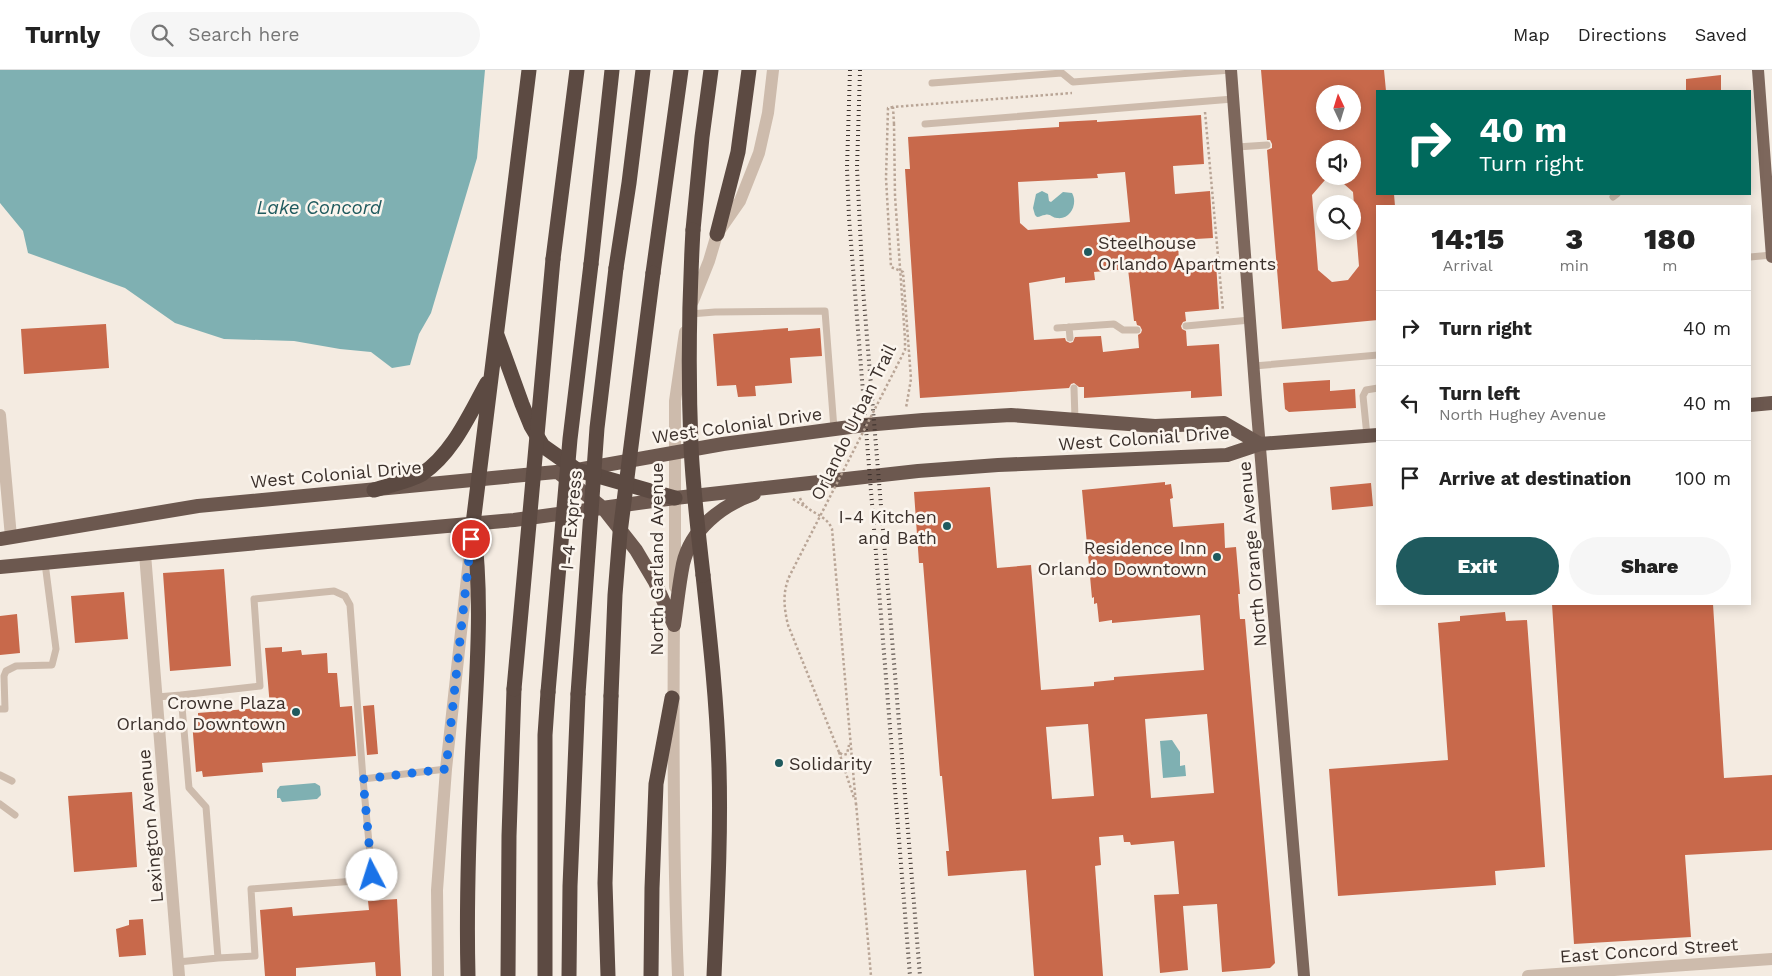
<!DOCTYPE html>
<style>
:root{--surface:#fff;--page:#f6f6f6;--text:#222;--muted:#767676;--line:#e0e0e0;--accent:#1f5a5e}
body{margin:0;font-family:"Work Sans",sans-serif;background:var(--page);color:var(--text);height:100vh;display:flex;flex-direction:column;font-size:19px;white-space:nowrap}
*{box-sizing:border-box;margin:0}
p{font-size:16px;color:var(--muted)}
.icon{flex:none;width:28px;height:28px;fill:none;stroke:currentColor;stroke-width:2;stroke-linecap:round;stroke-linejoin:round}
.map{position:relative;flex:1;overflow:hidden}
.side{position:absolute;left:1376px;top:135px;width:375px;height:400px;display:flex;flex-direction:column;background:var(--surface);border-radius:0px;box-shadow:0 2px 12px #0003}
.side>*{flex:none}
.guide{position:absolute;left:1376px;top:20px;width:375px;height:105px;border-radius:0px;box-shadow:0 2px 12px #0003;background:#00695c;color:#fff;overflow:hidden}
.needle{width:32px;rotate:356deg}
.fabs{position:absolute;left:1316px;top:15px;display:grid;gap:10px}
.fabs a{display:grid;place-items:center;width:45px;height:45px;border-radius:50%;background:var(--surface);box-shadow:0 2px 12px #0003;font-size:25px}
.pin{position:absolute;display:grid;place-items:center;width:42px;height:42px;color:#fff;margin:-21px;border:2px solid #fff;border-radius:50%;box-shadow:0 1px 5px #0007}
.me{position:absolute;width:55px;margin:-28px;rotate:355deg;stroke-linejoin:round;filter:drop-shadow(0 0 4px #0008)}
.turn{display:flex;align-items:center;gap:18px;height:105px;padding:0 20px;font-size:22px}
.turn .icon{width:65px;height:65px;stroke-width:2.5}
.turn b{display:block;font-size:35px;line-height:42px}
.eta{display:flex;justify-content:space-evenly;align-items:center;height:85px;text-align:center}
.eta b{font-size:30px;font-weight:800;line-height:35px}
.action{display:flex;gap:10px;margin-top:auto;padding:10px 20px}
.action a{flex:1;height:58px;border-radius:30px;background:var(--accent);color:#fff;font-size:20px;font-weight:800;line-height:58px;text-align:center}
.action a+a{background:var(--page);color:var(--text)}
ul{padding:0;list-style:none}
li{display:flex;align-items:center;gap:15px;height:75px;padding:0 20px;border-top:1px solid var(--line)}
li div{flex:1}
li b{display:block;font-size:19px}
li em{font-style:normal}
header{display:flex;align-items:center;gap:30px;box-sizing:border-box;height:70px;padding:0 25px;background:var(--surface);border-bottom:1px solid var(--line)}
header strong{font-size:24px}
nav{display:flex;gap:28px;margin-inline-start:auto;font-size:18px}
.search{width:350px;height:45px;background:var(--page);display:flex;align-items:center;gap:12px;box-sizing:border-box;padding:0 18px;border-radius:28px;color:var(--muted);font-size:19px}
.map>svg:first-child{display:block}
.water{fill:#7fb0b2}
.building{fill:#c8694b;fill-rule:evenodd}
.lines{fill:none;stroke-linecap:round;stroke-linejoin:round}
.path{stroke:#b9a596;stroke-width:2.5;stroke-dasharray:2.5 2.5;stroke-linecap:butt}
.service{stroke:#cdbbac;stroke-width:7}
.minor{stroke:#cdbbac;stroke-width:12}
.tertiary{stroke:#cdbbac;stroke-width:12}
.primary{stroke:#7d675c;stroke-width:12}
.trunk{stroke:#6c584f;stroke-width:14}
.motorway{stroke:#5c4a42;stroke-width:15}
.rail{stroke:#3b302b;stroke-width:4;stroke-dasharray:1 4;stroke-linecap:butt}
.path-bridge{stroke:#b9a596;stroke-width:2.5;stroke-dasharray:2.5 2.5;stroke-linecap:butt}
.motorway-bridge{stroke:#5c4a42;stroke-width:15}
.route{stroke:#1a73e8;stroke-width:9;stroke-dasharray:0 16.2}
.poi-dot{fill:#1f5a5e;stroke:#fbf5ee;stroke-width:2}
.labels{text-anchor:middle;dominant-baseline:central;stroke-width:5;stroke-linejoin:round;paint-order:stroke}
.poi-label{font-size:18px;fill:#3b302b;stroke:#fbf5ee;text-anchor:end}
.street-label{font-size:18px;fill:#3b302b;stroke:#fbf5ee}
.water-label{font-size:19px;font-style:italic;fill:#1f5a5e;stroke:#fbf5ee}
</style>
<header>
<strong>Turnly</strong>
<div class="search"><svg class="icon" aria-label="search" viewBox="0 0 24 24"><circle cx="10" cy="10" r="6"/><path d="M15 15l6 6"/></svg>Search here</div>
<nav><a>Map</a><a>Directions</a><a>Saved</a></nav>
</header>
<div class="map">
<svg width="1772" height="906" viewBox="0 0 1772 906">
<rect width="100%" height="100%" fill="#f4ebe1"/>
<path class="water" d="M0,0h485l-8,88 -46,155 -12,21 -9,31 -18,3 -21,-16 -31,-3 -46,-8 -70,-2 -49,-16 -50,-35 -97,-35 -5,-22 -23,-28z
M1042,121l6,3 1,7 2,1 12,-10 9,1c6,10 -1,27 -15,25 -5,0 -7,-5 -12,-3 -3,0 -5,2 -8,2l-2,-2 -2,-7 3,-14z
M1172,670l8,12v14l5,-1 1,11 -23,2 -3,-37z
M315,713l5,3 1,9 -4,4 -35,3 -2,-4h-3v-8l3,-4z"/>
<path class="building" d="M1261,0h123l2,21h-8v103h16l1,12h-17v114l-96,9 -15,-179 5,-2v-4l-2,-4h-3zM1325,24h27v27h-27zM1325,79h27v27h-17l18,16 6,74 -11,14 -16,2 -14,-12 -6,-75 13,-15z
M1721,5v16h-35v-12z
M1201,45l3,49 -31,2 2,28 35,-3 3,47 -35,2 1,25 37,-2 3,46 -34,3 1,9 -3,1 -2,4 1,3 4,2 1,15 32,-2 3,52 -31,2v-7l-107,7v-11h-5l-5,-4 -3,1 -2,4 -149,10 -15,-229h5l-2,-32 151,-10v-5l38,-2v2zM1125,102l5,50 -102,8 -8,-7 -2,-41 80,-4 -1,-4zM1128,199l6,52h2l1,4 3,1 2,4 -1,3 -3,2 1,13 -36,4 -2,-16 -26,1 -2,5 -3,1 -4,-2 -1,-3 -31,2 -5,-57 36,-6v6l30,-3 -1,-8z
M106,254l3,44 -85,6 -3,-45z
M788,258v3l32,-3 2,28 -32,2 2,25 -37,3 1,10 -18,1 -2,-12 -19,1 -4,-52z
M1330,310v11l25,-2 1,19 -67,4 -4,-3 -2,-26z
M1165,412v3l6,-1 2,14 -3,1 3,28 51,-4 1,25 11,-1 4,47h-2l2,25h5l30,344 -5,5 -48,4 -5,-68 -34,2 5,64 -28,3 -6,-78 25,-1 -5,-53 -43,4 -1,-3h-6l-1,-7 -24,2 2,28 -6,1 8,110h-69l-8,-106 -78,6 -2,-25h3l-7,-75h-2l-17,-213h-4l-5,-71 76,-5 7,81 34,-3 10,125 53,-4v-4l20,-2v-3l90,-7 -4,-55 -88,8v-3l-13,2 -2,-19 -3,1v-7l-2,1 -10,-108zM1207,644l7,79 -63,5 -6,-79zM1088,654l6,72 -42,3 -6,-72z
M1371,413l2,23 -41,4 -2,-23z
M224,499l7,97 -61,5 -7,-98z
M124,522l4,47 -53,4 -4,-47z
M1552,534h161l11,174 48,-3v75l-87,5 6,82 -117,7z
M1505,542l1,9 21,-1 18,247 -50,4 1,14 -158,11 -9,-127 119,-9 -10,-137 22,-2v-5z
M17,544l3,39 -20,2v-39z
M282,577v5l19,-2 1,5 25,-2 1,20h9l3,34 12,-1 4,50 -94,7 1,9 -60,5 -1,-6 -6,1 -4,-51h6v-8l72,-6 -5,-59z
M374,635l4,49 -11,1 -4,-49z
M132,722l5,75 -63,5 -6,-76z
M397,829l4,77h-25l-1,-14 -79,6v8h-31l-5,-66 32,-3 1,9 76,-6 -1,-9z
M143,849l3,36 -27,2 -3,-28 13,-4v-5z"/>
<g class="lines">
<path class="path" d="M893,37l-5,1 -2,70 5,89 12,5 8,107 -5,29
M1205,42l18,199
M894,54l-1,-17 179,-14
M800,428c5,15 26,15 32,31l24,276
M793,429l11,7
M839,682l15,46
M840,683l3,2 4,-1 2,-9
M856,733l15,173"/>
<path class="service" d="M932,13l130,-10 11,9 158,-12
M925,54l308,-25
M1237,77l30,-2
M1613,127l4,-3
M1750,187l22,-2
M690,244l25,-2 110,-1 9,118
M1186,256l64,-6
M1069,257l1,11
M1057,258l57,-4 9,6h14
M1254,296l124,-11
M1074,318l1,31
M1367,366l-4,-40 3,-6 12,-2
M157,627l24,-2
M0,639h5l-1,-33 2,-5 10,-5 36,-1 4,-16 -11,-86
M0,705l12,6
M363,709l-13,-174 -5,-9 -11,-5 -80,8 6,87 -79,9 8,93 17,19 12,151 37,-2 -4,-67 117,-9 4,-5 -9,-96 83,-10
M0,734l15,11
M178,892l40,-4"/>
<path class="minor" d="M0,345l11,122
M145,484l34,422
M1528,906l244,-17"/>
<path class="tertiary" d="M693,231l16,-40 8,-27 23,-33 19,-48 9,-40 5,-43
M675,517v-186l10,-69
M674,547c-1,120 -1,239 4,359
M438,906l-1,-86 9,-121 25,-228"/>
<path class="primary" d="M1231,0l25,330 48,576
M1758,0l14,187"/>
<path class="trunk" d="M1750,335l22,-2
M559,403l44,35 33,42 19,32 19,43
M0,469l198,-33 379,-36 146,-26 142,-19 58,-5 88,-5 144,11 69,-3 36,21
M0,497l300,-28 214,-19 161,-22 243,-27 80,-6 229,-10 33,-11 118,-9
M674,555c3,-20 5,-41 9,-61 8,-35 39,-59 71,-70"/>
<path class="motorway" d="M693,160l9,-93 9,-67
M717,164l21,-82 11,-82
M553,189l24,-189
M591,194l21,-194
M616,198l13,-85 14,-113
M653,203l28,-203
M497,265l25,69 9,22 12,20 34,24 98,28
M374,420c13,-4 38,-10 48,-16 31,-21 47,-59 65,-91
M703,505c7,64 14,128 16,193 2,69 -2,139 -5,208
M468,906c-2,-77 1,-155 5,-232 4,-73 10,-147 0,-220l56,-454
M508,906l1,-140 5,-147
M545,906v-241l3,-43
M569,906l1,-90 8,-192
M608,906l-3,-93 6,-187
M651,906l1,-88 4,-104 16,-86"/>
<path class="rail" d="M850,0l-3,98 2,50 61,758
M860,0l-3,98 6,121 57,687"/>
<path class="path-bridge" d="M839,682l-51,-127c-4,-17 -6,-33 2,-50l115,-225v-11l-10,-143 -1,-72"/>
<path class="motorway-bridge" d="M693,160c-4,72 -5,144 -2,216 2,43 7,86 12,129
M514,619l39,-430
M548,622l22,-253 21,-175
M578,624l19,-266 19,-160
M611,626l4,-101 5,-62 33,-260"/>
</g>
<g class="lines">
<path class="route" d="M372,805l-9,-96 83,-10 25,-230"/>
</g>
<g class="poi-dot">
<circle cx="1088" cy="182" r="5"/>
<circle cx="947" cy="456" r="5"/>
<circle cx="1217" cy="487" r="5"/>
<circle cx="296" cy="642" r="5"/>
<circle cx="779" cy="693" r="5"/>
</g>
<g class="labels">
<g class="poi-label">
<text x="1098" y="172" text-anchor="start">Steelhouse<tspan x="1098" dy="21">Orlando Apartments</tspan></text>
<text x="937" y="446">I-4 Kitchen<tspan x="937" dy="21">and Bath</tspan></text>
<text x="1207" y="477">Residence Inn<tspan x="1207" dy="21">Orlando Downtown</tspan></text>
<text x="286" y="632">Crowne Plaza<tspan x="286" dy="21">Orlando Downtown</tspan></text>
<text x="789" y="693" text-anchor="start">Solidarity</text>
</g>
<g class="street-label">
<text transform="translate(853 352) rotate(-64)">Orlando Urban Trail</text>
<text transform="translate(737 355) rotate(-8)">West Colonial Drive</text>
<text transform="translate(1144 368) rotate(-4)">West Colonial Drive</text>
<text transform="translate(336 404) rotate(-5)">West Colonial Drive</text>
<text transform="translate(571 450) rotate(-85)">I-4 Express</text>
<text transform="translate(1252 484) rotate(-95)">North Orange Avenue</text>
<text transform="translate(656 489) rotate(-90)">North Garland Avenue</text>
<text transform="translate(150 756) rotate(-95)">Lexington Avenue</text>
<text transform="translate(1649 880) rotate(-4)">East Concord Street</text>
</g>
<g class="water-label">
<text x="319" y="137">Lake Concord</text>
</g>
</g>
</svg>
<div class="fabs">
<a><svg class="needle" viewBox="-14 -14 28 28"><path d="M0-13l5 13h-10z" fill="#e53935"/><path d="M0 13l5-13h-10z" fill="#767676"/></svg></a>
<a><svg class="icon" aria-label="sound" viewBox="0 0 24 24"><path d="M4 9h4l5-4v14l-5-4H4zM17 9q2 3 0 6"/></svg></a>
<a><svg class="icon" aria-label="search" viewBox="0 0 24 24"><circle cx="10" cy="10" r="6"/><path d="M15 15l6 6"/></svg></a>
</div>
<div class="pin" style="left:471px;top:469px;background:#d93025"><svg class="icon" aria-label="arrive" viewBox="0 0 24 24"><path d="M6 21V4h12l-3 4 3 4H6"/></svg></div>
<svg class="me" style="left:372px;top:805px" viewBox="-20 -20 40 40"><circle r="19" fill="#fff"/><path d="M0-13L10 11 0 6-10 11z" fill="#1a73e8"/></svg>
<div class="guide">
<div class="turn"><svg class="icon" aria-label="right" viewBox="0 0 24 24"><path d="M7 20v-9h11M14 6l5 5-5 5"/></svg><div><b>40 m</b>Turn right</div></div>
</div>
<section class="side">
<div class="eta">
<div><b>14:15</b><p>Arrival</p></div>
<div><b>3</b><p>min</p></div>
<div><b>180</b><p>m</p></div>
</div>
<ul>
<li><svg class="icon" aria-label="right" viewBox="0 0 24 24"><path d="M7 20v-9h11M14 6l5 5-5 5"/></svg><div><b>Turn right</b></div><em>40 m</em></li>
<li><svg class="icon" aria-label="left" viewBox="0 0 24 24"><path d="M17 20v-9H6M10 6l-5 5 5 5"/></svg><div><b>Turn left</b><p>North Hughey Avenue</p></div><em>40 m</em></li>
<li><svg class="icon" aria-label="arrive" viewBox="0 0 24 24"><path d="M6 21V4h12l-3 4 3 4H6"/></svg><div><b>Arrive at destination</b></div><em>100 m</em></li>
</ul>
<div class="action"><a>Exit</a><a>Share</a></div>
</section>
</div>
